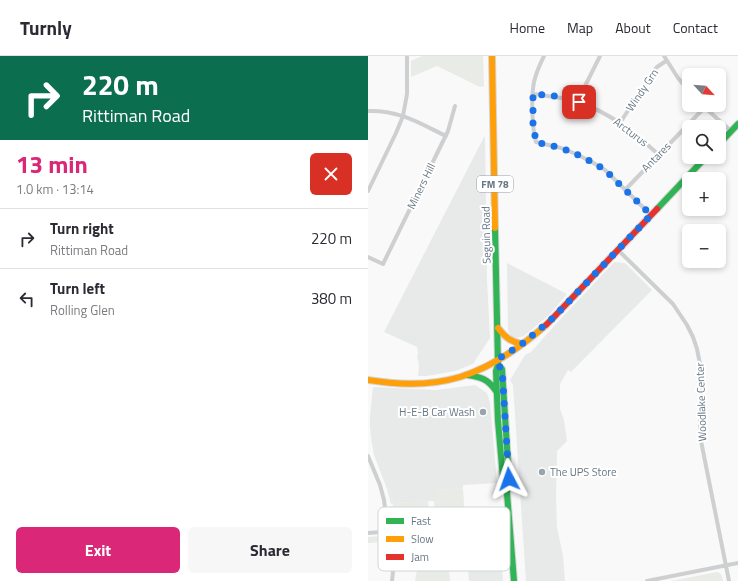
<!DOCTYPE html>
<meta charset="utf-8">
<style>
:root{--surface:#fff;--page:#f7f7f7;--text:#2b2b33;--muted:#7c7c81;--line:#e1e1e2;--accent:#db2777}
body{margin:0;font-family:"Titillium Web",sans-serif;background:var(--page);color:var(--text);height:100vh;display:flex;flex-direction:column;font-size:15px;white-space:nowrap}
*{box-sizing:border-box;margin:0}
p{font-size:13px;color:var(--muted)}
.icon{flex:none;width:22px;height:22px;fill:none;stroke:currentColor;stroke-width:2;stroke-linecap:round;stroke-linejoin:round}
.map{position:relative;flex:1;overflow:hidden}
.panel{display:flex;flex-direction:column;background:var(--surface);width:368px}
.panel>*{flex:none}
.guide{background:#0b6e4f;color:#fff;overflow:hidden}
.needle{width:26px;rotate:116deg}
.controls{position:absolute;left:314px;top:12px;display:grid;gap:8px}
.controls a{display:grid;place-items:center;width:44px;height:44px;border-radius:6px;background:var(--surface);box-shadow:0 2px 6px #0003;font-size:20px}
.pin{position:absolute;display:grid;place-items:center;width:34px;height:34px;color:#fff;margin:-17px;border-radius:8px;box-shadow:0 2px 6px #0006}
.me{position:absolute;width:44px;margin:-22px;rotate:356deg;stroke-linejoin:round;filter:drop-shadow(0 0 3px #0008)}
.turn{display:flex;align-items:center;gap:14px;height:84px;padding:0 16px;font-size:18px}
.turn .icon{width:52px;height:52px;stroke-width:2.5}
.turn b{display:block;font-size:28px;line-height:34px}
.round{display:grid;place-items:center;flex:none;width:42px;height:42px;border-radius:6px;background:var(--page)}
.headline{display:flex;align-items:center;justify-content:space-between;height:68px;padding:0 16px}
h1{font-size:24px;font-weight:700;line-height:30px;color:var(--accent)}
.cta{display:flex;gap:8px;margin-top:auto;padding:8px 16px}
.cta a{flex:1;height:46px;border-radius:6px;background:var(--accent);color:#fff;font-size:16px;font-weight:700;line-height:46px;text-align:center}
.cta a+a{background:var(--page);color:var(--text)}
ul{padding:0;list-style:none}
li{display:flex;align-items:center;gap:12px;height:60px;padding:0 16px;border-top:1px solid var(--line)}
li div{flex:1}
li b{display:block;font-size:15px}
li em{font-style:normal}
header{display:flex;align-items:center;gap:24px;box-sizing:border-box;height:56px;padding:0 20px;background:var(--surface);border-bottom:1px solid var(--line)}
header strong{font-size:19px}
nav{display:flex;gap:22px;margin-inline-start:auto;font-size:14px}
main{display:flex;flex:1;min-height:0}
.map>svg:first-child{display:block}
.built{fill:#e8e9e9}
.green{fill:#e8ebe6}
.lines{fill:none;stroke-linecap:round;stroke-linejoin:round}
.fast-casing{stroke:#d5d6d7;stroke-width:8}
.slow-casing{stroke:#d5d6d7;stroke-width:8}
.jam-casing{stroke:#d5d6d7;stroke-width:8}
.street{stroke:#cecfd0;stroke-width:4}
.fast{stroke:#30b455;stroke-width:6}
.slow{stroke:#ff9f0a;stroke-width:6}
.jam{stroke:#e5322d;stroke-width:6}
.route{stroke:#1a73e8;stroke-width:7;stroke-dasharray:0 12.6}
.poi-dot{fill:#99a4ac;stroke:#fff;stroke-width:1.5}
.labels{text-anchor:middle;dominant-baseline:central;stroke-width:4;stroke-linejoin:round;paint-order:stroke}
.shield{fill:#fff;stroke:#939fa8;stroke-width:1}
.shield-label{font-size:10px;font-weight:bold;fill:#657683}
.street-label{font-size:11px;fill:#657683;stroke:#fff}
.poi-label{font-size:11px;fill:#657683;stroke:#fff;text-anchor:end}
.key{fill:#fff;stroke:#d1d6da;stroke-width:1}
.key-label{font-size:11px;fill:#657683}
</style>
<header>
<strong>Turnly</strong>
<nav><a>Home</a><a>Map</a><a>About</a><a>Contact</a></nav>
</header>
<main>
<section class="panel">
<div class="guide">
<div class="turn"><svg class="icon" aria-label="right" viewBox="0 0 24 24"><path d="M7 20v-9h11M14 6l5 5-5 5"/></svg><div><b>220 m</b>Rittiman Road</div></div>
</div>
<div class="headline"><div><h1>13 min</h1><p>1.0 km · 13:14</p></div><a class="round" style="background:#d93025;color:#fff"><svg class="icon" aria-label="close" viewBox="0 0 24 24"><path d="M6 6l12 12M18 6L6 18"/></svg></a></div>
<ul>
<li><svg class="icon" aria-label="right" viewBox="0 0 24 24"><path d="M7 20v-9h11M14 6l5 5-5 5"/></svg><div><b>Turn right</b><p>Rittiman Road</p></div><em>220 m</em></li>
<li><svg class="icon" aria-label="left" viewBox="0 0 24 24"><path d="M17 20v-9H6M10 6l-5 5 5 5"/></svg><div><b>Turn left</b><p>Rolling Glen</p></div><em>380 m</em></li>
</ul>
<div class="cta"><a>Exit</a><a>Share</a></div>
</section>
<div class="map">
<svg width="370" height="525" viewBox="0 0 370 525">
<rect width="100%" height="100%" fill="#f9f9f9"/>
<path class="built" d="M116,81h1l2,143 3,58 -17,26 -18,7 -28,5h-9l1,-11 -1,-5 -1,-2 1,-5 -1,-6 -33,-15z
M246,206l11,1 27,27 -81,82 -3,-2 -8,14v25l4,11 3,21 -10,10 -1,46 1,30 6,29 2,25h-39l-13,-196 -3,-5 15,-25 6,-3 24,-27z
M139,207l60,31 -18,21 -25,21 -8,2 -5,-2 -3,-5z
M107,329l12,8 3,10 7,80 -34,2v3l-29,2v11l-40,2 -3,-15 -4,1 -13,-34 -3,-17 -1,-11v-11l3,-29 63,3z
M131,474l4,51h-34l-4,-50z"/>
<path class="green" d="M54,0h61l1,30 -4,1 -43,-21 -26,11v-16z
M23,431l4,16 33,-2 2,21 -5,2 -27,2 -3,-1 -4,-19 2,-1v-1h-2l-4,-15z
M95,432l2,33 -29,2 -3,-33z
M78,475l4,50h-35l6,-33 6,-3 2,-6 3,-3v-4z
M57,477l-2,6 -55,4v-6z
M349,516c5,1 5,4 6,9h-52z"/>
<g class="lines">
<defs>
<path id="fast" d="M351,88l19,-20
M289,153l49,-52
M127,172l3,137 -2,6 2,50 5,58 4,4
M130,309l4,4 7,110 -2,4v10l7,88
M99,319c14,2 21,4 29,16"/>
<path id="slow" d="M124,0l3,172
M130,272c7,9 13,14 24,16
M0,324c30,5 62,6 92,-3 32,-10 61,-30 86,-52"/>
<path id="jam" d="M178,269l7,-7 104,-109"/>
</defs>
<use href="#fast" class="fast-casing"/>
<use href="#slow" class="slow-casing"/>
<use href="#jam" class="jam-casing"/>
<path class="street" d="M176,0c-4,8 -8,17 -10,26 -3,15 -2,46 2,60l25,6 15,6 16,8 13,8 46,45
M296,0l14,22 11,13
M165,38c15,2 31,4 46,8 31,11 56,31 80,53
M211,46l5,-14 16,-32
M334,49l29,26
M0,55c31,-1 51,12 78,25
M252,67l32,-50 5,-6 9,-6
M257,134l80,-83
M0,135l28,-58 7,-17 4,-22v-38
M250,194l55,54 14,21 6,12 4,12 5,25v13l-2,26v23l29,145
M0,201l15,7 65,-133 7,-25
M0,400l12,29 4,15 4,32
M111,469l8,-4 22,-2
M0,477l111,-8 8,2 22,-1
M22,509l3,7 -1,9
M279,525l91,-18"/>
<use href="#fast" class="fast"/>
<use href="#slow" class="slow"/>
<use href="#jam" class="jam"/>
</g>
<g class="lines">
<path class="route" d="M141,423l-7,-110 -4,-4v-6l24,-15 31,-26 98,-103 -46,-45 -13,-8 -16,-8 -15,-6 -25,-6 -3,-19v-29l22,2 24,6"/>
</g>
<g class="poi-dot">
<circle cx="115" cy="356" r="4"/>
<circle cx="174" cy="416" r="4"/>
</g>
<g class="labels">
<rect class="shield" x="109" y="120" width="36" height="16" rx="3"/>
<g class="shield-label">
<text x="127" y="128">FM 78</text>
</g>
<g class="street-label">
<text transform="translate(274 34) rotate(-56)">Windy Grn</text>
<text transform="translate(263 76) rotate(37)">Arcturus</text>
<text transform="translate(288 101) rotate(-46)">Antares</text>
<text transform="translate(53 130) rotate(-64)">Miners Hill</text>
<text transform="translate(118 179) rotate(-91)">Seguin Road</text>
<text transform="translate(333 346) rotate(-92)">Woodlake Center</text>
</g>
<g class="poi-label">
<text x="107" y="356">H-E-B Car Wash</text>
<text x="182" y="416" text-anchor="start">The UPS Store</text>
</g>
</g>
<rect x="10" y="451" width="132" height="64" rx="6" class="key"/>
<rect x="18" y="462" width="18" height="6" fill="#30b455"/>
<rect x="18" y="480" width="18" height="6" fill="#ff9f0a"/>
<rect x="18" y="498" width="18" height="6" fill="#e5322d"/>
<g class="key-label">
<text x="43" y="469">Fast</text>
<text x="43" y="487">Slow</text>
<text x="43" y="505">Jam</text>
</g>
</svg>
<div class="controls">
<a><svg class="needle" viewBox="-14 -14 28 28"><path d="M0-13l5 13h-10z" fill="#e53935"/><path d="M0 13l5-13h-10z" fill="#7c7c81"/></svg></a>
<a><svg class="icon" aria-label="search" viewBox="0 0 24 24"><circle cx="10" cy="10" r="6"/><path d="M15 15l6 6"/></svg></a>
<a>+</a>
<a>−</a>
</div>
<div class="pin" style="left:211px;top:46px;background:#d93025"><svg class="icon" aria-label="arrive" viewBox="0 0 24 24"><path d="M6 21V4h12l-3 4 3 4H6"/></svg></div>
<svg class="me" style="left:141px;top:423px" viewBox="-20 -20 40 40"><path d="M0-17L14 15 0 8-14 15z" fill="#1a73e8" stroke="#fff" stroke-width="4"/></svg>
</div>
</main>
